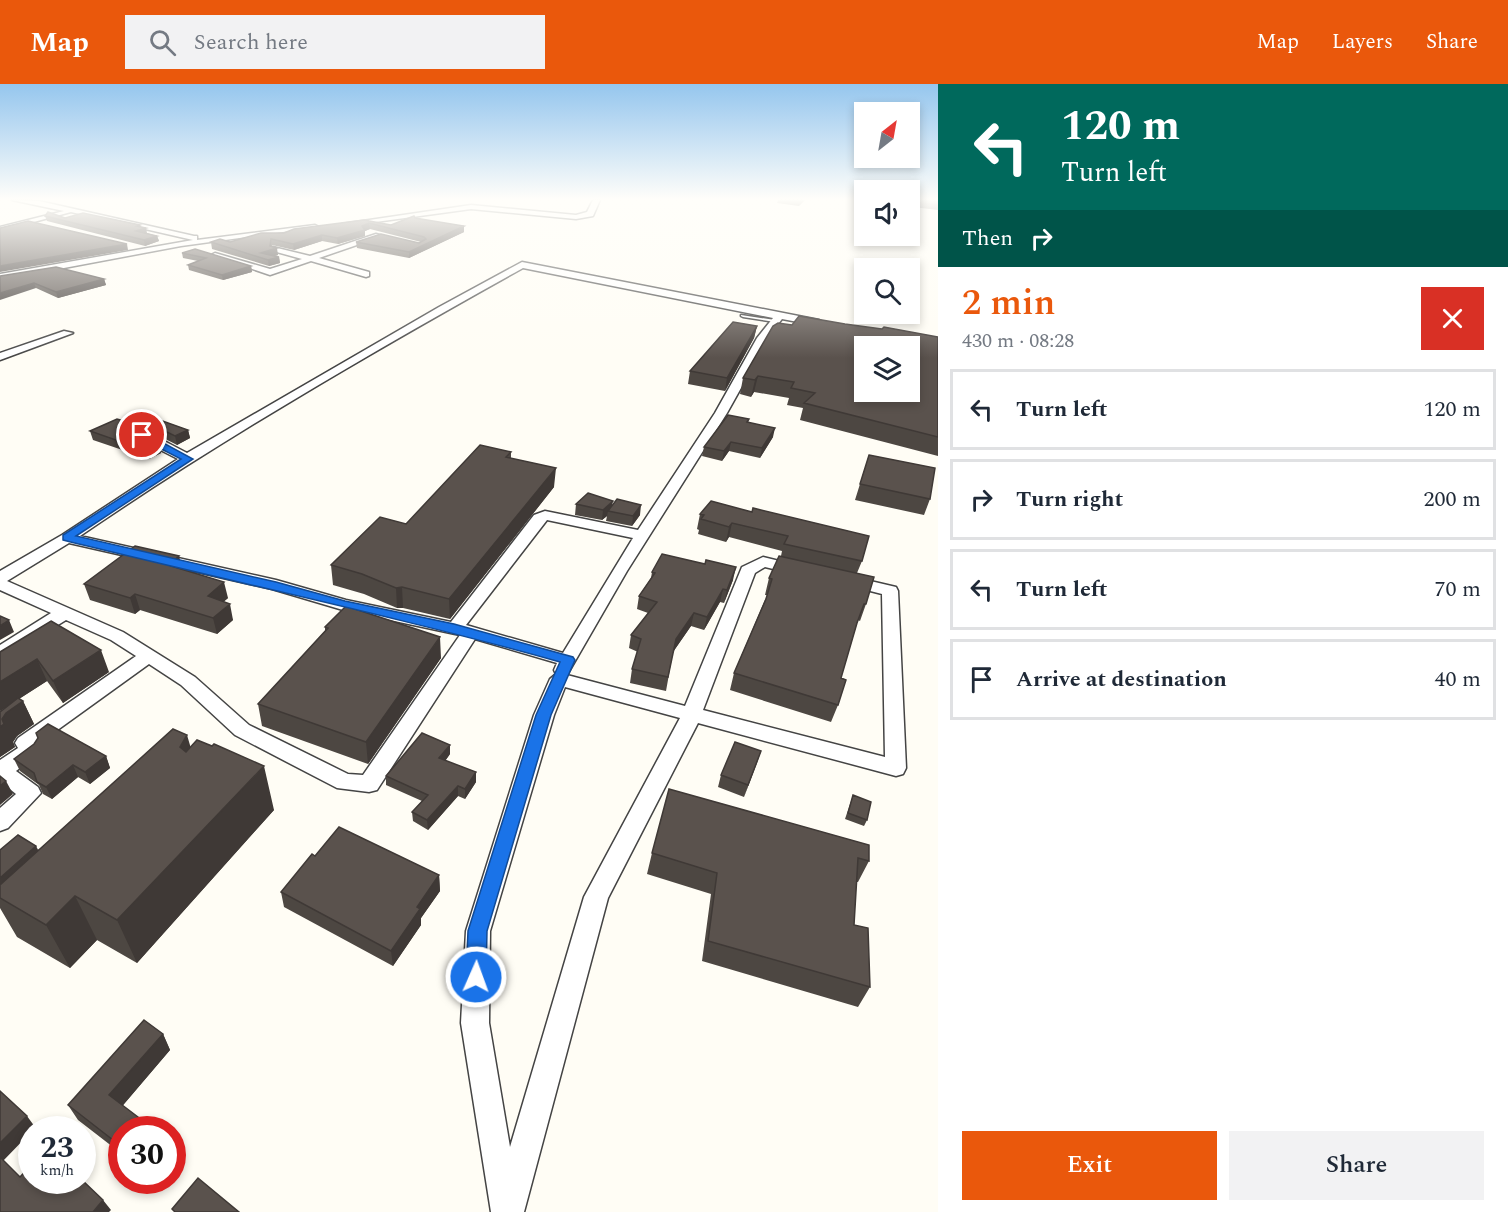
<!DOCTYPE html>
<meta charset="utf-8">
<style>
:root{--surface:#fff;--page:#f2f2f3;--text:#1f2937;--muted:#747a83;--line:#e0e1e3;--accent:#ea580c}
body{margin:0;font-family:Spectral,serif;background:var(--page);color:var(--text);height:100vh;display:flex;flex-direction:column;font-size:22px;white-space:nowrap}
*{box-sizing:border-box;margin:0}
p{font-size:20px;color:var(--muted)}
.icon{flex:none;width:33px;height:33px;fill:none;stroke:currentColor;stroke-width:2;stroke-linecap:round;stroke-linejoin:round}
.map{position:relative;flex:1;overflow:hidden}
.panel{display:flex;flex-direction:column;background:var(--surface);width:570px}
.panel>*{flex:none}
.banner{background:#00695c;color:#fff;overflow:hidden}
.needle{width:39px;rotate:31deg}
.tools{position:absolute;left:854px;top:18px;display:grid;gap:12px}
.tools a{display:grid;place-items:center;width:66px;height:66px;border-radius:0px;background:var(--surface);box-shadow:0 3px 9px #0003;font-size:30px}
.speed{position:absolute;left:18px;top:1032px;display:flex;gap:12px;font-size:30px;font-weight:700;text-align:center}
.speed>*{display:grid;place-content:center;width:78px;height:78px;border-radius:50%;background:var(--surface);box-shadow:0 3px 9px #0003;line-height:1}
.speed small{font-size:15px;font-weight:400}
.speed .limit{border:9px solid #d22;background:#fff;color:#111}
.pin{position:absolute;display:grid;place-items:center;width:51px;height:51px;color:#fff;margin:-26px;border:3px solid #fff;border-radius:50%;box-shadow:0 2px 6px #0007}
.me{position:absolute;width:66px;margin:-33px;rotate:2deg;stroke-linejoin:round;filter:drop-shadow(0 0 4px #0008)}
.turn{display:flex;align-items:center;gap:21px;height:126px;padding:0 24px;font-size:27px}
.turn .icon{width:78px;height:78px;stroke-width:2.5}
.turn b{display:block;font-size:42px;line-height:51px}
.then{display:flex;align-items:center;height:57px;padding:0 24px;background:#0003;gap:12px;font-size:22px}
.round{display:grid;place-items:center;flex:none;width:63px;height:63px;border-radius:0px;background:var(--page)}
.summary{display:flex;align-items:center;justify-content:space-between;height:102px;padding:0 24px}
h1{font-size:36px;font-weight:600;line-height:45px;color:var(--accent)}
.primary-button{display:flex;gap:12px;margin-top:auto;padding:12px 24px}
.primary-button a{flex:1;height:69px;border-radius:0px;background:var(--accent);color:#fff;font-size:24px;font-weight:600;line-height:69px;text-align:center}
.primary-button a+a{background:var(--page);color:var(--text)}
ul{padding:0;list-style:none}
li{display:flex;align-items:center;gap:18px;height:81px;margin:0 12px 9px;padding:0 12px;border:3px solid var(--line);border-radius:0px}
li div{flex:1}
li b{display:block;font-size:22px}
li em{font-style:normal}
header{display:flex;align-items:center;gap:36px;box-sizing:border-box;height:84px;padding:0 30px;background:var(--accent);color:#fff}
header strong{font-size:28px}
nav{display:flex;gap:33px;margin-inline-start:auto;font-size:21px}
.search{width:420px;height:54px;background:var(--page);display:flex;align-items:center;gap:15px;box-sizing:border-box;padding:0 21px;border-radius:0px;color:var(--muted);font-size:22px}
main{display:flex;flex:1;min-height:0}
.map>svg:first-child{display:block}
.lines{fill:none;stroke-linecap:round;stroke-linejoin:round}
.service-casing{stroke:#444;stroke-width:3}
.minor-casing{stroke:#444;stroke-width:3}
.service{fill:#fff;fill-rule:evenodd}
.minor{fill:#fff;fill-rule:evenodd}
.wall{fill:#4d4742}
.shaded-wall{fill:#3f3936}
.building{fill:#5a524d;stroke:#3f3936;stroke-width:1.5;fill-rule:evenodd}
.route{fill:#1a73e8;stroke:#114b97;stroke-width:1.5}
</style>
<header>
<strong>Map</strong>
<div class="search"><svg class="icon" aria-label="search" viewBox="0 0 24 24"><circle cx="10" cy="10" r="6"/><path d="M15 15l6 6"/></svg>Search here</div>
<nav><a>Map</a><a>Layers</a><a>Share</a></nav>
</header>
<main>
<div class="map">
<svg width="938" height="1128" viewBox="0 0 938 1128">
<rect width="100%" height="100%" fill="#fffdf5"/>
<g class="lines">
<defs>
<path id="service" d="M741,231l34,5 2,1 -2,1 -32,-5 -2,-1z"/>
<path id="minor" d="M12,116l27,1 155,35h3v4l118,-15 4,2 -138,19 -181,34v-6l193,-34 -122,-28 -71,19v-4l64,-16z
M593,116h7l-7,16 -17,3 -105,-10 -125,17 -4,-2 129,-19 105,10 11,-3z
M909,116h4l-1,6 -3,1z
M376,150l7,2 -64,22 50,14v4l-3,1 -55,-16 -41,14 -59,-20 4,-2 55,16 32,-10 -29,-8v-4l37,9z
M522,178l297,58 5,3 -5,3 -37,-7 -8,10 -47,84 -100,158 -60,104 118,31 57,-139 21,-10 41,10 2,3 -8,5 -33,-8 -10,6 -52,137 182,47 -3,-163 -39,-10 -2,-3 8,-5 47,11 2,4 8,177 -3,6 -7,2 -198,-53 -90,175 -84,314h-33l-30,-189 5,-92 68,-216 16,-36 6,-5 -2,-4 3,-7 -82,-24 -98,151 -8,2 -32,-4 -102,-53 -54,-50 -32,-21 -111,80 3,5 -3,5 -22,17 22,16 3,6 -33,35 -8,3v-23l16,-14 -16,-13v-21l18,-12 -3,-5 3,-5 118,-82 -25,-16 -45,-20 -60,37 -6,2v-14l51,-32 -51,-23v-19l62,-36 116,-76 -41,-21 -1,-3 1,-3h10l40,21 252,-146zM523,184l250,50 -16,20 -42,75 -77,117 -93,-19 -11,4 -83,107 -105,-22 -70,-20 -196,-44c142,-97 292,-184 443,-268zM547,436l86,18 -70,115 -97,-28zM69,459l203,46 71,21 117,25 -97,140 -15,-1 -99,-49 -54,-48 -72,-45 -116,-51zM565,603l115,31 -96,179 -74,250 -21,-124 1,-92 64,-216z
M64,247l9,2 -73,27v-7z"/>
</defs>
<use href="#service" class="service-casing"/>
<use href="#minor" class="minor-casing"/>
<use href="#service" class="service"/>
<use href="#minor" class="minor"/>
</g>
<path class="wall" d="M778,116h27l-6,6 -22,-3z
M915,116h23v10l-25,-3z
M45,132l95,9 1,2 6,6 10,3 2,5 -14,5 -98,-25z
M415,134l49,14 -55,26 -52,-10 -1,-6 63,1 2,-1 -51,-13 -5,2v5l-27,8 -16,-3 -28,9 -22,-5 6,10 -4,1 5,1 1,6 -11,3 -57,-17 -1,-7h19l134,-22 27,5z
M182,169l69,13 1,6 -29,8 -34,-10 -1,-5 10,-4 -15,-3z
M0,192l104,3 2,6 -48,13 -22,-10z
M845,240l93,13v119l-138,-36 3,-12 -16,-3 2,-7 -35,-6 -3,5 -11,-3 3,-16 49,-53z
M757,242l-3,12 -29,53 -37,-7 2,-13z
M140,329l48,17 2,8 -13,7 -29,-15h-12l-1,2 26,21 -12,6 -56,-19 -3,-9 34,-10z
M749,335l-1,3 25,15 -13,21 -31,-7 -7,10 -20,-5 2,-9z
M511,368v6l43,29 -104,132 -47,-11h-6l-33,-14 -31,-9 -2,-20 75,-41z
M869,371l61,44 -6,16 -69,-15z
M711,417l151,60 -5,12 9,31 -6,17 -2,-1 -17,58 -3,27 -7,17 -101,-32 4,-17 33,-78h-2l4,-17 12,-22 1,-5 -53,-14 -3,5 -28,-8 1,-4 -2,-1 3,-15z
M576,420l36,1 28,10 -8,11 -26,-5 1,-5 -5,4 -27,-5z
M183,486l45,28 -5,4 10,18 -16,14 -77,-24 -5,4 -45,-14 -6,-16z
M652,488l81,8 -9,23 -4,-1 -16,28 -13,-4 -18,26 -7,39 -36,-8 2,-14 6,-17 -9,-4 2,-13 17,-22 -11,-4 2,-13 12,-18z
M325,543l116,31 -73,106 -106,-38 -4,-22 67,-73z
M0,568l109,20 -46,31 -16,-22 -28,18 4,2 11,23 -17,12 -4,6 2,5 -15,10v-45l6,-5 -6,4z
M191,663l83,63 -137,153 -40,-23 -27,28 -53,-31 -17,-29v-58h38z
M761,667l-17,46 -26,-10 3,-12z
M450,670l-5,7 31,21 -11,17 -7,-3 -30,34 -15,-9 -1,-9 10,-11 -36,-16v-9z
M106,672l4,12 -20,16 -12,-7 -26,22 -9,-5 -4,-9 -19,-14 -6,-12z
M853,711l14,25 -3,6 -19,-7z
M869,761v16l-11,21h-2l-2,43 16,62 -12,20 -156,-46 9,-67 -64,-20 5,-21z
M315,772l124,19 1,16 -19,27v7l-28,41 -109,-59 -3,-15z
M163,950l7,16 -47,55 -1,49 -44,-34 -10,-15z"/>
<path class="shaded-wall" d="M369,139l1,6 -5,2v5l-27,8 -1,-6z
M140,141l1,4 5,-1 1,5 -11,-2 1,-5z
M464,142v6l-55,26v-6z
M322,151v6l-28,9 -1,-6z
M157,152l2,5 -14,5 -1,-6z
M271,155v11l6,-2 1,7 -14,4 -3,-6 9,-7z
M127,160l1,6 -128,22v-6z
M279,173l1,6 -11,3 -1,-6z
M251,182l1,6 -29,8 -1,-5z
M104,195l2,6 -48,13 -2,-6z
M34,199l2,5 -36,12v-7z
M757,242l-3,12 -29,53 2,-13z
M758,292l-4,16 -3,5 4,-17z
M133,338l3,8 -2,6 -2,-9z
M775,344l-2,9 -13,21 2,-10z
M188,346l2,8 -13,7 -2,-9z
M731,358l-2,9 -7,10 2,-10z
M159,360l2,9 -12,6 -2,-8z
M556,384l-2,19 -104,132 -1,-20z
M613,417l-2,10h-3l-1,5 -5,4 1,-10z
M641,421l-1,10 -8,11 1,-10z
M732,439l-3,14 -3,5 3,-15z
M179,472l4,15 -12,-5v-3z
M736,483l-3,13 -9,23 3,-13z
M224,498l4,16 -16,14 -4,-16z
M402,503l1,21h-6l-1,-20z
M723,505l-3,13 -16,28 3,-13z
M135,510l5,16 -5,4 -5,-16z
M230,520l3,16 -16,14 -4,-16z
M694,529l-3,13 -18,26 3,-13z
M9,536l5,12 -14,8v-14z
M440,553l1,21 -73,106 -2,-22z
M101,566l8,22 -46,31 -10,-22z
M37,575l10,22 -47,30v-29z
M23,617l11,23 -17,12 -4,6 2,5 -15,10v-30l2,-8 4,-6z
M187,651l13,44 -20,-32z
M450,661v9l-10,14 -1,-10z
M761,667l-4,12 -13,34 4,-12z
M106,672l4,12 -20,16 -5,-12z
M73,681l5,12 -26,22 -6,-12z
M264,682l10,44 -137,153 -20,-43z
M476,688v10l-11,17v-10z
M6,697l7,13 -13,11v-19z
M458,702v10l-30,34 -1,-10z
M36,762l7,13 -43,39v-20z
M439,791l1,16 -19,27v7l-28,41 -2,-15 26,-44z
M75,812l22,44 -27,28 -24,-43z
M163,950l7,16 -51,60 -10,-15z
M27,1032l8,11 -2,3h-1v1l-29,30 -3,-4v-14z
M174,1060l9,15 -11,13v-25z
M158,1096h8l-4,6z
M103,1116l8,10 -2,2h-16z"/>
<path class="building" d="M781,116h21l-2,2z
M915,116h23v5l-23,-3z
M48,128l17,6 18,-5 57,12 -3,1 9,2 -10,3 21,5 -13,4 -99,-24z
M414,132l1,2 49,8 -55,26 -53,-10 25,-8 38,9 7,-4 -2,-2 -55,-14 -7,3 3,4 -28,8 -15,-3 -29,9 -22,-5 -1,7 7,2 -16,5 18,4 -11,3 -57,-18 9,-3 10,3 31,-9h23l10,-4 70,-9 27,5z
M28,137l99,23 -127,22v-38z
M195,165l56,17 -29,9 -34,-10 18,-7 -24,-5z
M56,183l48,12 -48,13 -22,-9 -34,10v-17z
M799,232l46,8 37,5 2,-2 54,10v100l-134,-34 11,-10 -24,-5 3,-6 -36,-6 -3,4 -12,-2 30,-52 5,-3 14,2zM864,262h45v46h-45z
M733,238l24,4 -30,52 -37,-7z
M140,329l48,17 -13,6 -29,-14h-13l-1,5 2,5 25,12 -12,7 -57,-20 27,-12 7,2z
M728,331l21,4 -2,3 28,6 -13,20 -31,-6 -7,9 -20,-4z
M480,361l31,7 -5,5 50,11 -107,131 -47,-12 -6,1 -34,-14 -31,-9 49,-48 26,7z
M869,371l66,13 -5,31 -70,-15z
M588,409l25,8 -10,9 -27,-6z
M617,415l24,6 -8,11 -25,-5z
M711,417l41,11 1,-4 116,28 -7,25 -78,-17 4,-8 -56,-13 -3,4 -28,-8 3,-4 -4,-1z
M135,462l44,10 -8,7 3,1 -3,2 53,16 -16,14 22,8 -17,14 -78,-24 -5,4 -46,-14z
M662,470l43,10 1,-4 30,7 -9,23 -4,-1 -16,28 -13,-4 -18,26 -8,38 -36,-8 9,-30 -10,-4 26,-33 -18,-6 16,-23 -3,-1z
M779,472l95,21 -8,27h-2l-7,19 -16,55 5,2 -8,25 -104,-32 32,-74 6,-20 -3,-1z
M346,522l94,31 -74,105 -108,-38 70,-76 -3,-1z
M0,532l9,4 -9,6z
M51,537l50,29 -48,31 -16,-22 -37,23v-30z
M18,614l5,3 -17,12 -4,6 2,5 -4,3v-15z
M48,640l58,32 -21,16 -12,-7 -27,22 -9,-5 -3,-9 -20,-14 20,-15 4,-6 -2,-5z
M173,645l14,6 -7,12 6,5 11,-12 15,6 2,-2 50,22 -147,154 -42,-24 -29,29 -46,-27v-13z
M422,649l28,12 -11,13 37,14 -11,17 -7,-3 -31,34 -15,-8 16,-17 -42,-19z
M735,658l26,9 -13,34 -27,-10z
M0,692l6,5 -6,5z
M669,705l200,56v16l-11,-3 -4,67 14,3 2,59 -162,-46 9,-68 -65,-20z
M853,711l18,7 -4,18 -19,-7z
M339,743l100,48 -22,32 3,2 -29,42 -110,-59 31,-38 3,2z
M18,751l18,11 -36,32v-28z
M144,936l19,14 -54,61 46,35h-33v17l-54,-42z
M0,1007l27,25 -27,27z
M0,1073l20,20 12,-13v16h50l21,20 -10,12h-93z
M198,1094l41,34h-64l-3,-3z"/>
<linearGradient id="sky" x2="0" y2="1"><stop stop-color="#95c6ee"/><stop offset="0.42" stop-color="#fffefa"/><stop offset="1" stop-color="#fffefa" stop-opacity="0"/></linearGradient>
<rect width="938" height="274" fill="url(#sky)"/>
<path class="route" d="M138,349h7l48,26 -117,77 200,46 69,19 109,23 119,33 2,3 -24,55 -64,216 -1,46 -3,7 -7,2 -7,-2 -3,-7 2,-46 68,-216 24,-53c-164,-46 -332,-81 -497,-122v-5l118,-76 -43,-22z"/>
</svg>
<div class="tools">
<a><svg class="needle" viewBox="-14 -14 28 28"><path d="M0-13l5 13h-10z" fill="#e53935"/><path d="M0 13l5-13h-10z" fill="#747a83"/></svg></a>
<a><svg class="icon" aria-label="sound" viewBox="0 0 24 24"><path d="M4 9h4l5-4v14l-5-4H4zM17 9q2 3 0 6"/></svg></a>
<a><svg class="icon" aria-label="search" viewBox="0 0 24 24"><circle cx="10" cy="10" r="6"/><path d="M15 15l6 6"/></svg></a>
<a><svg class="icon" aria-label="layers" viewBox="0 0 24 24"><path d="M12 4l9 5-9 5-9-5zM3 14l9 5 9-5"/></svg></a>
</div>
<div class="speed"><div>23<small>km/h</small></div><div class="limit">30</div></div>
<div class="pin" style="left:142px;top:351px;background:#d93025"><svg class="icon" aria-label="arrive" viewBox="0 0 24 24"><path d="M6 21V4h12l-3 4 3 4H6"/></svg></div>
<svg class="me" style="left:476px;top:893px" viewBox="-20 -20 40 40"><circle r="17" fill="#1a73e8" stroke="#fff" stroke-width="3"/><path d="M0-11L8 9 0 5-8 9z" fill="#fff"/></svg>
</div>
<section class="panel">
<div class="banner">
<div class="turn"><svg class="icon" aria-label="left" viewBox="0 0 24 24"><path d="M17 20v-9H6M10 6l-5 5 5 5"/></svg><div><b>120 m</b>Turn left</div></div>
<div class="then">Then<svg class="icon" aria-label="right" viewBox="0 0 24 24"><path d="M7 20v-9h11M14 6l5 5-5 5"/></svg></div>
</div>
<div class="summary"><div><h1>2 min</h1><p>430 m · 08:28</p></div><a class="round" style="background:#d93025;color:#fff"><svg class="icon" aria-label="close" viewBox="0 0 24 24"><path d="M6 6l12 12M18 6L6 18"/></svg></a></div>
<ul>
<li><svg class="icon" aria-label="left" viewBox="0 0 24 24"><path d="M17 20v-9H6M10 6l-5 5 5 5"/></svg><div><b>Turn left</b></div><em>120 m</em></li>
<li><svg class="icon" aria-label="right" viewBox="0 0 24 24"><path d="M7 20v-9h11M14 6l5 5-5 5"/></svg><div><b>Turn right</b></div><em>200 m</em></li>
<li><svg class="icon" aria-label="left" viewBox="0 0 24 24"><path d="M17 20v-9H6M10 6l-5 5 5 5"/></svg><div><b>Turn left</b></div><em>70 m</em></li>
<li><svg class="icon" aria-label="arrive" viewBox="0 0 24 24"><path d="M6 21V4h12l-3 4 3 4H6"/></svg><div><b>Arrive at destination</b></div><em>40 m</em></li>
</ul>
<div class="primary-button"><a>Exit</a><a>Share</a></div>
</section>
</main>
